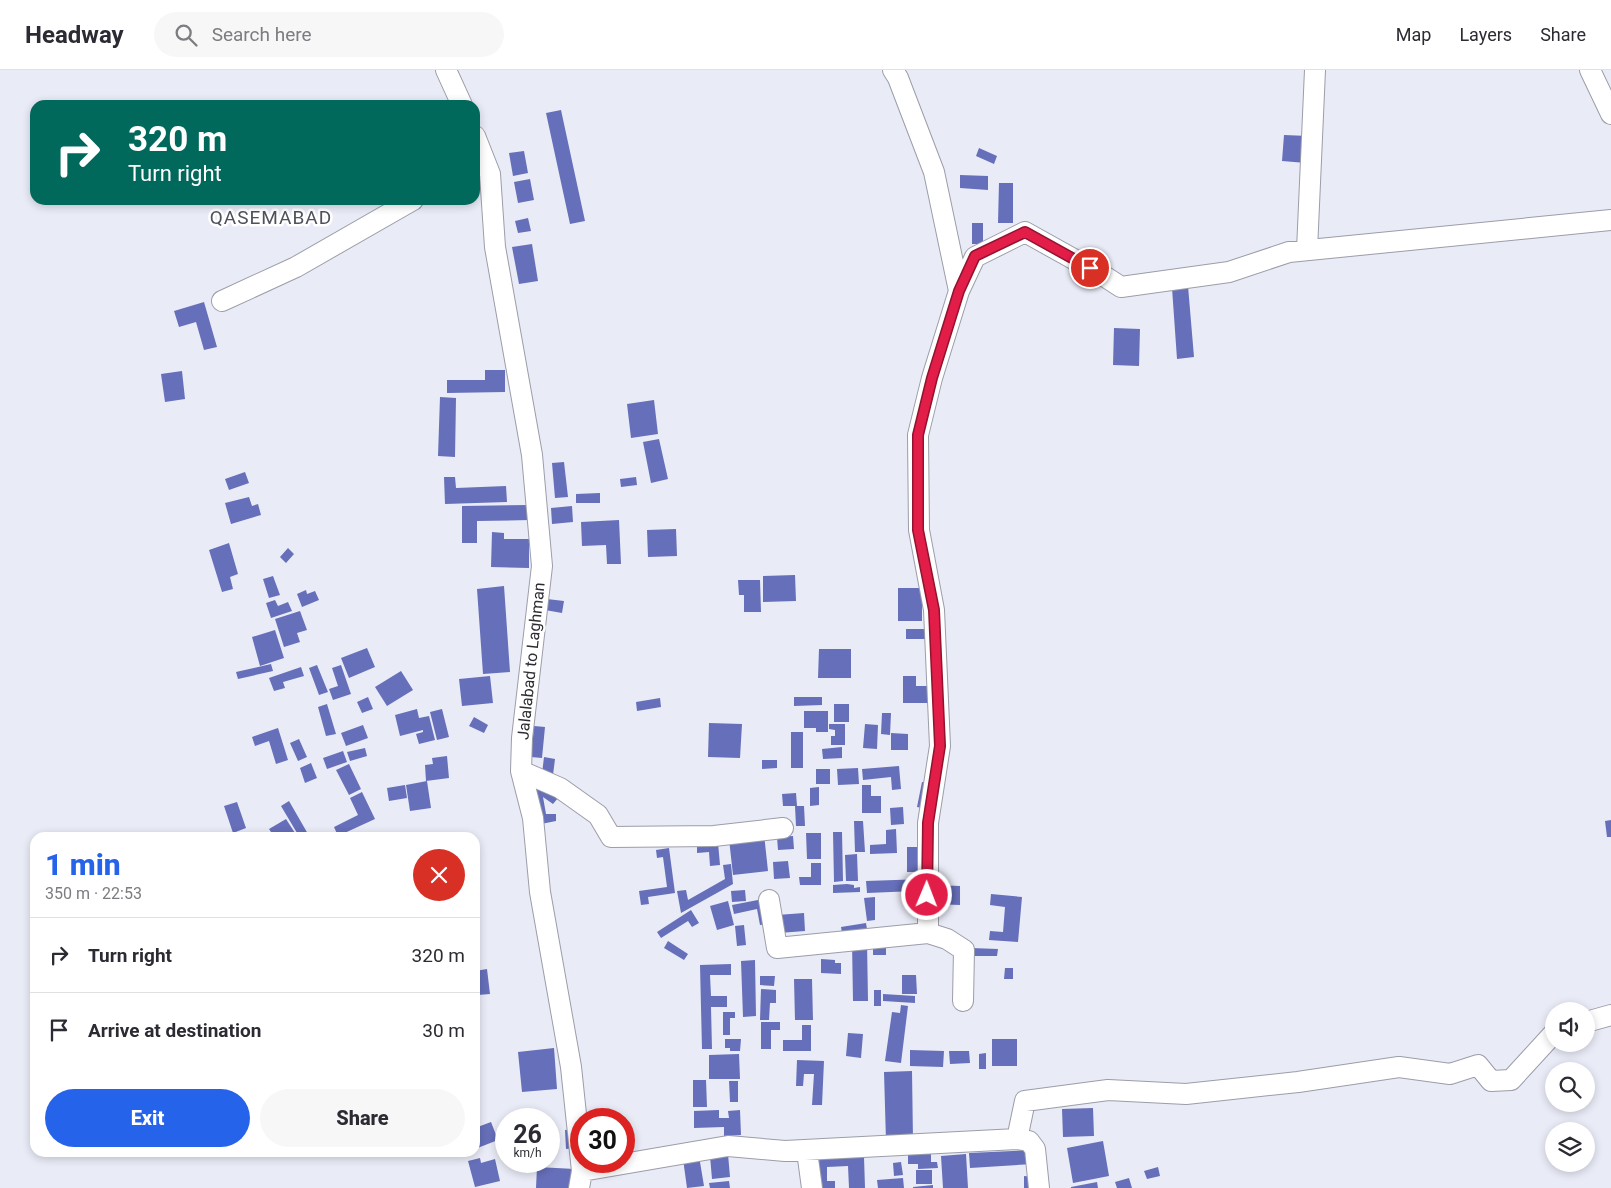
<!DOCTYPE html>
<meta charset="utf-8">
<style>
:root{--surface:#fff;--page:#f7f7f7;--text:#2b2b33;--muted:#7c7c81;--line:#e1e1e2;--accent:#2563eb}
body{margin:0;font-family:Roboto,sans-serif;background:var(--page);color:var(--text);height:100vh;display:flex;flex-direction:column;font-size:19px;white-space:nowrap}
*{box-sizing:border-box;margin:0}
p{font-size:16px;color:var(--muted)}
.icon{flex:none;width:28px;height:28px;fill:none;stroke:currentColor;stroke-width:2;stroke-linecap:round;stroke-linejoin:round}
.map{position:relative;flex:1;overflow:hidden}
.details{position:absolute;left:30px;top:762px;width:450px;height:325px;display:flex;flex-direction:column;background:var(--surface);border-radius:15px;box-shadow:0 2px 8px #0003}
.details>*{flex:none}
.hud{position:absolute;left:30px;top:30px;width:450px;height:105px;border-radius:15px;box-shadow:0 2px 8px #0003;background:#00695c;color:#fff;overflow:hidden}
.fabs{position:absolute;left:1545px;top:932px;display:grid;gap:10px}
.fabs a{display:grid;place-items:center;width:50px;height:50px;border-radius:50%;background:var(--surface);box-shadow:0 2px 8px #0003;font-size:25px}
.speed{position:absolute;left:495px;top:1038px;display:flex;gap:10px;font-size:25px;font-weight:700;text-align:center}
.speed>*{display:grid;place-content:center;width:65px;height:65px;border-radius:50%;background:var(--surface);box-shadow:0 2px 8px #0003;line-height:1}
.speed small{font-size:12px;font-weight:400}
.speed .limit{border:8px solid #d22;background:#fff;color:#111}
.pin{position:absolute;display:grid;place-items:center;width:42px;height:42px;color:#fff;margin:-21px;border:2px solid #fff;border-radius:50%;box-shadow:0 1px 5px #0007}
.me{position:absolute;width:55px;margin:-28px;rotate:1deg;stroke-linejoin:round;filter:drop-shadow(0 0 4px #0008)}
.turn{display:flex;align-items:center;gap:18px;height:105px;padding:0 15px;font-size:22px}
.turn .icon{width:65px;height:65px;stroke-width:2.5}
.turn b{display:block;font-size:35px;line-height:42px}
.round{display:grid;place-items:center;flex:none;width:52px;height:52px;border-radius:26px;background:var(--page)}
.headline{display:flex;align-items:center;justify-content:space-between;height:85px;padding:0 15px}
h1{font-size:30px;font-weight:800;line-height:38px;color:var(--accent)}
.button{display:flex;gap:10px;margin-top:auto;padding:10px 15px}
.button a{flex:1;height:58px;border-radius:30px;background:var(--accent);color:#fff;font-size:20px;font-weight:800;line-height:58px;text-align:center}
.button a+a{background:var(--page);color:var(--text)}
ul{padding:0;list-style:none}
li{display:flex;align-items:center;gap:15px;height:75px;padding:0 15px;border-top:1px solid var(--line)}
li div{flex:1}
li b{display:block;font-size:19px}
li em{font-style:normal}
header{display:flex;align-items:center;gap:30px;box-sizing:border-box;height:70px;padding:0 25px;background:var(--surface);border-bottom:1px solid var(--line)}
header strong{font-size:24px}
nav{display:flex;gap:28px;margin-inline-start:auto;font-size:18px}
.search{width:350px;height:45px;background:var(--page);display:flex;align-items:center;gap:12px;box-sizing:border-box;padding:0 18px;border-radius:28px;color:var(--muted);font-size:19px}
.map>svg:first-child{display:block}
.building{fill:#666fb9}
.lines{fill:none;stroke-linecap:round;stroke-linejoin:round}
.minor-casing{stroke:#9b9da8;stroke-width:22}
.minor{stroke:#fff;stroke-width:20}
.route-casing{stroke:#92132f;stroke-width:12}
.route{stroke:#e11d48;stroke-width:9}
.labels{text-anchor:middle;dominant-baseline:central;stroke-width:5;stroke-linejoin:round;paint-order:stroke}
.street-label{font-size:16px;fill:#2c2d31;stroke:#fff}
.quarter-label{font-size:19px;letter-spacing:1px;fill:#50525b;stroke:#fff}
</style>
<header>
<strong>Headway</strong>
<div class="search"><svg class="icon" aria-label="search" viewBox="0 0 24 24"><circle cx="10" cy="10" r="6"/><path d="M15 15l6 6"/></svg>Search here</div>
<nav><a>Map</a><a>Layers</a><a>Share</a></nav>
</header>
<div class="map">
<svg width="1611" height="1118" viewBox="0 0 1611 1118">
<rect width="100%" height="100%" fill="#e9ebf7"/>
<path class="building" d="M561,40l24,111 -15,3 -24,-111z
M1284,65l24,1 -2,27 -24,-2z
M979,78l18,8 -3,8 -18,-8z
M524,81l4,22 -15,3 -4,-23z
M960,105l28,1v14l-28,-2z
M530,109l4,21 -16,3 -4,-21z
M999,113h14v40h-15z
M528,148l3,13 -13,2 -3,-12z
M972,153h11v21h-11z
M532,174l6,37 -19,3 -7,-37z
M1188,216l6,71 -17,2 -5,-71z
M204,232l13,45 -13,3 -8,-28 -17,5 -5,-16z
M1114,258l26,1 -1,37 -26,-1z
M485,300h20v22l-58,1v-13h38z
M182,301l3,28 -20,3 -4,-28z
M440,327l16,1 -1,59 -17,-1z
M654,330l4,34 -27,4 -4,-34z
M659,369l9,40 -17,4 -8,-41z
M564,392l4,35 -13,1 -3,-35z
M245,402l4,11 -20,7 -4,-11z
M444,407h11l1,11 50,-2 1,16 -62,2z
M636,407l1,8 -16,2 -1,-8z
M600,423v10h-24v-9z
M249,427l3,9 6,-2 3,11 -30,9 -6,-21z
M530,435v15l-53,1v22h-15v-37z
M572,436l1,16 -21,2 -1,-16z
M619,450l2,44h-14l-1,-19 -24,1 -1,-24z
M676,459l1,27 -29,1 -1,-27z
M492,462l12,1v6h25v29l-38,-1z
M229,473l9,31 -8,3 3,12 -11,3 -13,-42z
M288,478l6,6 -8,9 -6,-6z
M795,505l1,26 -33,1v-26z
M273,506l7,19 -11,3 -6,-19z
M738,510h22l1,32h-17v-17h-5z
M504,516l6,86 -27,2 -6,-85z
M898,518h24v33h-24z
M306,520l1,4 8,-3 4,9 -17,7 -5,-13z
M547,529l17,2 -2,12 -17,-3z
M275,530l3,6 10,-4 4,9 -21,7 -5,-15z
M300,541l7,19 -10,3 3,9 -16,5 -9,-28z
M924,556h9v13h-27v-10h18z
M275,560l9,28 -24,8 -8,-29z
M367,578l8,19 -26,11 -8,-20z
M819,579h32v29h-33z
M271,594l2,7 -35,8 -2,-7z
M317,595l11,27 -9,3 -10,-27z
M341,595l10,29 -18,6 -4,-11 9,-3 -6,-18z
M301,597l3,9 -21,6 2,6 -11,3 -5,-13z
M401,601l12,19 -26,16 -12,-19z
M490,606l3,27 -31,3 -3,-27z
M903,606h13v10h14v17h-27z
M368,627l5,12 -11,4 -5,-11z
M794,627h28v8l-28,1z
M660,628l1,9 -24,4 -1,-9z
M327,634l9,30 -10,2 -8,-29z
M834,634h15v18h-15z
M417,639l2,9 10,-2 6,24 -16,4 -3,-10 7,-2v-2l-23,6 -5,-21z
M442,639l7,28 -12,3 -7,-28z
M804,641h24v21h-12v-4h-12z
M882,643h9l-1,22 -9,-1z
M474,647l14,8 -4,8 -15,-7z
M709,653l33,1 -2,34 -32,-1z
M829,654h16v21h-14v-9h4v-6l-6,-1z
M865,654l13,1 -1,24 -14,-1z
M363,655l5,13 -22,8 -5,-13z
M534,656l11,1 -3,31 -11,-1z
M278,658l10,32 -12,4 -7,-23 -14,5 -3,-9z
M791,662h12v36h-12z
M891,663l17,1v16h-17z
M299,669l8,18 -9,4 -8,-18z
M842,677v11l-19,1 -1,-10z
M365,678l2,8 -17,5 -3,-9z
M343,681l4,11 -20,7 -4,-11z
M447,686l2,22 -23,3 -1,-16 8,-1 -1,-6z
M544,687l11,2 -2,16 -11,-1z
M762,690h15v8l-15,1z
M311,693l6,15 -12,5 -5,-15z
M349,694l12,25 -12,6 -13,-25z
M899,696l2,23 -9,1 -1,-13 -28,3 -1,-11z
M858,698l1,16 -21,1 -1,-16z
M816,699h14v15h-14z
M427,711l4,27 -21,3 -4,-26z
M922,712l10,2 -5,25 -10,-2z
M405,715l2,13 -18,3 -2,-13z
M862,715h9v11h10v17h-19z
M819,717v18l-9,1v-18z
M543,718l15,10 -5,6 -10,-7 3,17h10v7l-15,3 -7,-35z
M362,722l13,27 -37,17 -4,-9 24,-12 -8,-17z
M796,723l1,13h-14l-1,-12z
M289,731l19,33 -5,4h-3l-19,-32z
M237,732l9,26 -13,5 -9,-27z
M795,736h9l1,20h-9z
M903,737l1,17 -13,1 -1,-17z
M286,749l9,14 -7,5h-13l-6,-9z
M1611,750v17h-4l-2,-16z
M854,751h9l2,31h-10z
M896,759l1,24 -27,1v-9l16,-1v-14z
M833,762h9l1,49 -9,1z
M806,763h15v26h-14z
M764,764l4,37 -35,4 -4,-36z
M793,766l1,13 -16,1 -1,-13z
M718,773l2,22 -10,1 -1,-14 -12,1v-8z
M907,777h12v25h-12z
M669,778l6,45 -27,4 1,7 -8,1 -2,-14 28,-4 -4,-30 -6,1 -1,-8z
M857,784l1,27h-12l-1,-26z
M788,791l2,17 -16,1 -1,-17z
M811,793h10v22h-21l-1,-8h12z
M731,794l2,20 -52,29 -4,-22 9,-1 2,10 37,-21 -2,-14z
M925,809l1,29h-10l-1,-17 -48,2 -1,-12z
M847,814l7,1v3l6,-1v5l-27,1v-8z
M934,815l26,1v19l-27,-1z
M745,820l1,11 -14,1 -1,-11z
M991,824l31,3 -4,45 -29,-2 1,-9 13,1 2,-25 -15,-2z
M875,827v23l-8,1 -3,-23z
M763,829l4,25 -7,1 -3,-16 -23,5 -2,-9z
M728,831l6,24 -17,5 -7,-24z
M691,840l8,13 -7,4 -4,-6 -27,17 -4,-6z
M804,843l1,18 -26,2 -2,-18z
M866,853l2,12 -25,4 -2,-12z
M744,855l2,20 -9,1 -2,-20z
M668,871l20,13 -4,6 -20,-12z
M852,872h15l1,59h-15z
M873,876h13v9h-13z
M971,878l27,1 -1,7h-27z
M821,889l14,1v3h6v11l-20,-1z
M755,890l1,56 -13,1 -2,-56z
M731,894v11h-21l1,21h16v11h-16l1,42h-10l-2,-84z
M1005,898h8v11h-9z
M487,899l3,25 -12,1 -3,-24z
M902,905h14l1,19h-15z
M760,906h15l-1,10 -14,-1z
M794,909h18l1,41h-18z
M761,919l15,1v13h-6l-1,17h-9z
M874,920h7v16h-7z
M883,924l32,2v7l-32,-2z
M901,935l7,1 -7,57 -16,-2 7,-49 8,1z
M723,942h12v6h-5v17h-7z
M761,952h19v8h-9v19h-10z
M802,955h9v26h-28v-11h19z
M848,963l15,1 -2,24 -15,-2z
M725,969h16l-1,12h-10v-3h-5z
M992,969h25v27h-25z
M554,978l3,41 -35,3 -4,-40z
M910,980l34,1 -1,16 -33,-1z
M949,981h20l1,12 -20,1z
M986,983v16h-7v-15z
M739,984l1,25h-31v-24z
M797,990l27,1 -2,44h-10l2,-31h-10l-1,12h-7z
M912,1001l1,70h-27l-2,-69z
M693,1010h13l1,27h-14z
M729,1011h9v21h-8z
M1093,1038l1,28 -31,1 -1,-28z
M719,1040v8h10l-1,-7 12,-1 1,25 -17,1v-9l-30,1v-17z
M491,1052l7,18 -23,9v-21z
M575,1059l2,19 -11,1 -1,-19z
M549,1065h1l2,18h-3z
M1103,1071l6,35 -36,7 -6,-35z
M1032,1080l1,14 -63,4 -1,-15z
M728,1084l2,23 -18,2 -2,-23z
M908,1084h23v8h6l1,6 -20,1v-5h-10z
M966,1084l2,34h-25l-2,-32z
M699,1086l5,30 -17,2 -4,-29z
M864,1087l1,31h-16l-1,-22 -21,1v14h8v7h-15l-2,-30z
M480,1088l1,5 14,-4 5,22 -25,6 -7,-26z
M901,1092l2,13 -9,1 -1,-13z
M537,1097l38,2 -1,19h-38z
M1158,1097l2,9 -13,3 -3,-8z
M916,1100h16v14h-16z
M1024,1106l11,1 -1,11h-10z
M903,1108l1,10h-26l-1,-8z
M1129,1108l3,10h-15l-2,-6z
M729,1111l1,7h-20l-1,-5z
M1097,1112l1,6h-27v-1z
M933,1115v3h-20v-1z"/>
<g class="lines">
<defs>
<path id="minor" d="M446,0l16,35
M893,0l5,8 36,94 25,119 16,-34 50,-25 79,44 17,11 108,-15 60,-20 322,-32
M1590,0l21,44
M475,66l15,38 5,73 37,208 10,111 -20,172 -1,33 12,47 7,74 31,175 11,104 -3,17
M1307,180l8,-180
M222,231l74,-34 117,-67
M521,701l39,17 38,27 13,22 103,-1 69,-8
M769,830l8,48 151,-15 19,6 17,11 -1,51
M928,863v-110l12,-77 -6,-136 -15,-80 -1,-95 14,-57 27,-87
M1586,952l25,-7
M1017,1069l12,2 6,8 4,39
M807,1081l5,37
M582,1101l146,-25 57,5 232,-12 8,-38 83,-11 78,4 112,-12 101,-15 51,7 28,-9 13,16 20,-1 43,-47"/>
</defs>
<use href="#minor" class="minor-casing"/>
<use href="#minor" class="minor"/>
</g>
<g class="lines">
<defs>
<path id="route" d="M927,825l1,-72 12,-77 -6,-136 -16,-80v-95l14,-57 27,-87 16,-35 50,-24 65,36"/>
</defs>
<use href="#route" class="route-casing"/>
<use href="#route" class="route"/>
</g>
<g class="labels">
<g class="street-label">
<text transform="translate(531 591) rotate(-84)">Jalalabad to Laghman</text>
</g>
<g class="quarter-label">
<text x="271" y="147">QASEMABAD</text>
</g>
</g>
</svg>
<div class="fabs">
<a><svg class="icon" aria-label="sound" viewBox="0 0 24 24"><path d="M4 9h4l5-4v14l-5-4H4zM17 9q2 3 0 6"/></svg></a>
<a><svg class="icon" aria-label="search" viewBox="0 0 24 24"><circle cx="10" cy="10" r="6"/><path d="M15 15l6 6"/></svg></a>
<a><svg class="icon" aria-label="layers" viewBox="0 0 24 24"><path d="M12 4l9 5-9 5-9-5zM3 14l9 5 9-5"/></svg></a>
</div>
<div class="speed"><div>26<small>km/h</small></div><div class="limit">30</div></div>
<div class="pin" style="left:1090px;top:198px;background:#d93025"><svg class="icon" aria-label="arrive" viewBox="0 0 24 24"><path d="M6 21V4h12l-3 4 3 4H6"/></svg></div>
<svg class="me" style="left:927px;top:825px" viewBox="-20 -20 40 40"><circle r="17" fill="#e11d48" stroke="#fff" stroke-width="3"/><path d="M0-11L8 9 0 5-8 9z" fill="#fff"/></svg>
<div class="hud">
<div class="turn"><svg class="icon" aria-label="right" viewBox="0 0 24 24"><path d="M7 20v-9h11M14 6l5 5-5 5"/></svg><div><b>320 m</b>Turn right</div></div>
</div>
<section class="details">
<div class="headline"><div><h1>1 min</h1><p>350 m · 22:53</p></div><a class="round" style="background:#d93025;color:#fff"><svg class="icon" aria-label="close" viewBox="0 0 24 24"><path d="M6 6l12 12M18 6L6 18"/></svg></a></div>
<ul>
<li><svg class="icon" aria-label="right" viewBox="0 0 24 24"><path d="M7 20v-9h11M14 6l5 5-5 5"/></svg><div><b>Turn right</b></div><em>320 m</em></li>
<li><svg class="icon" aria-label="arrive" viewBox="0 0 24 24"><path d="M6 21V4h12l-3 4 3 4H6"/></svg><div><b>Arrive at destination</b></div><em>30 m</em></li>
</ul>
<div class="button"><a>Exit</a><a>Share</a></div>
</section>
</div>
